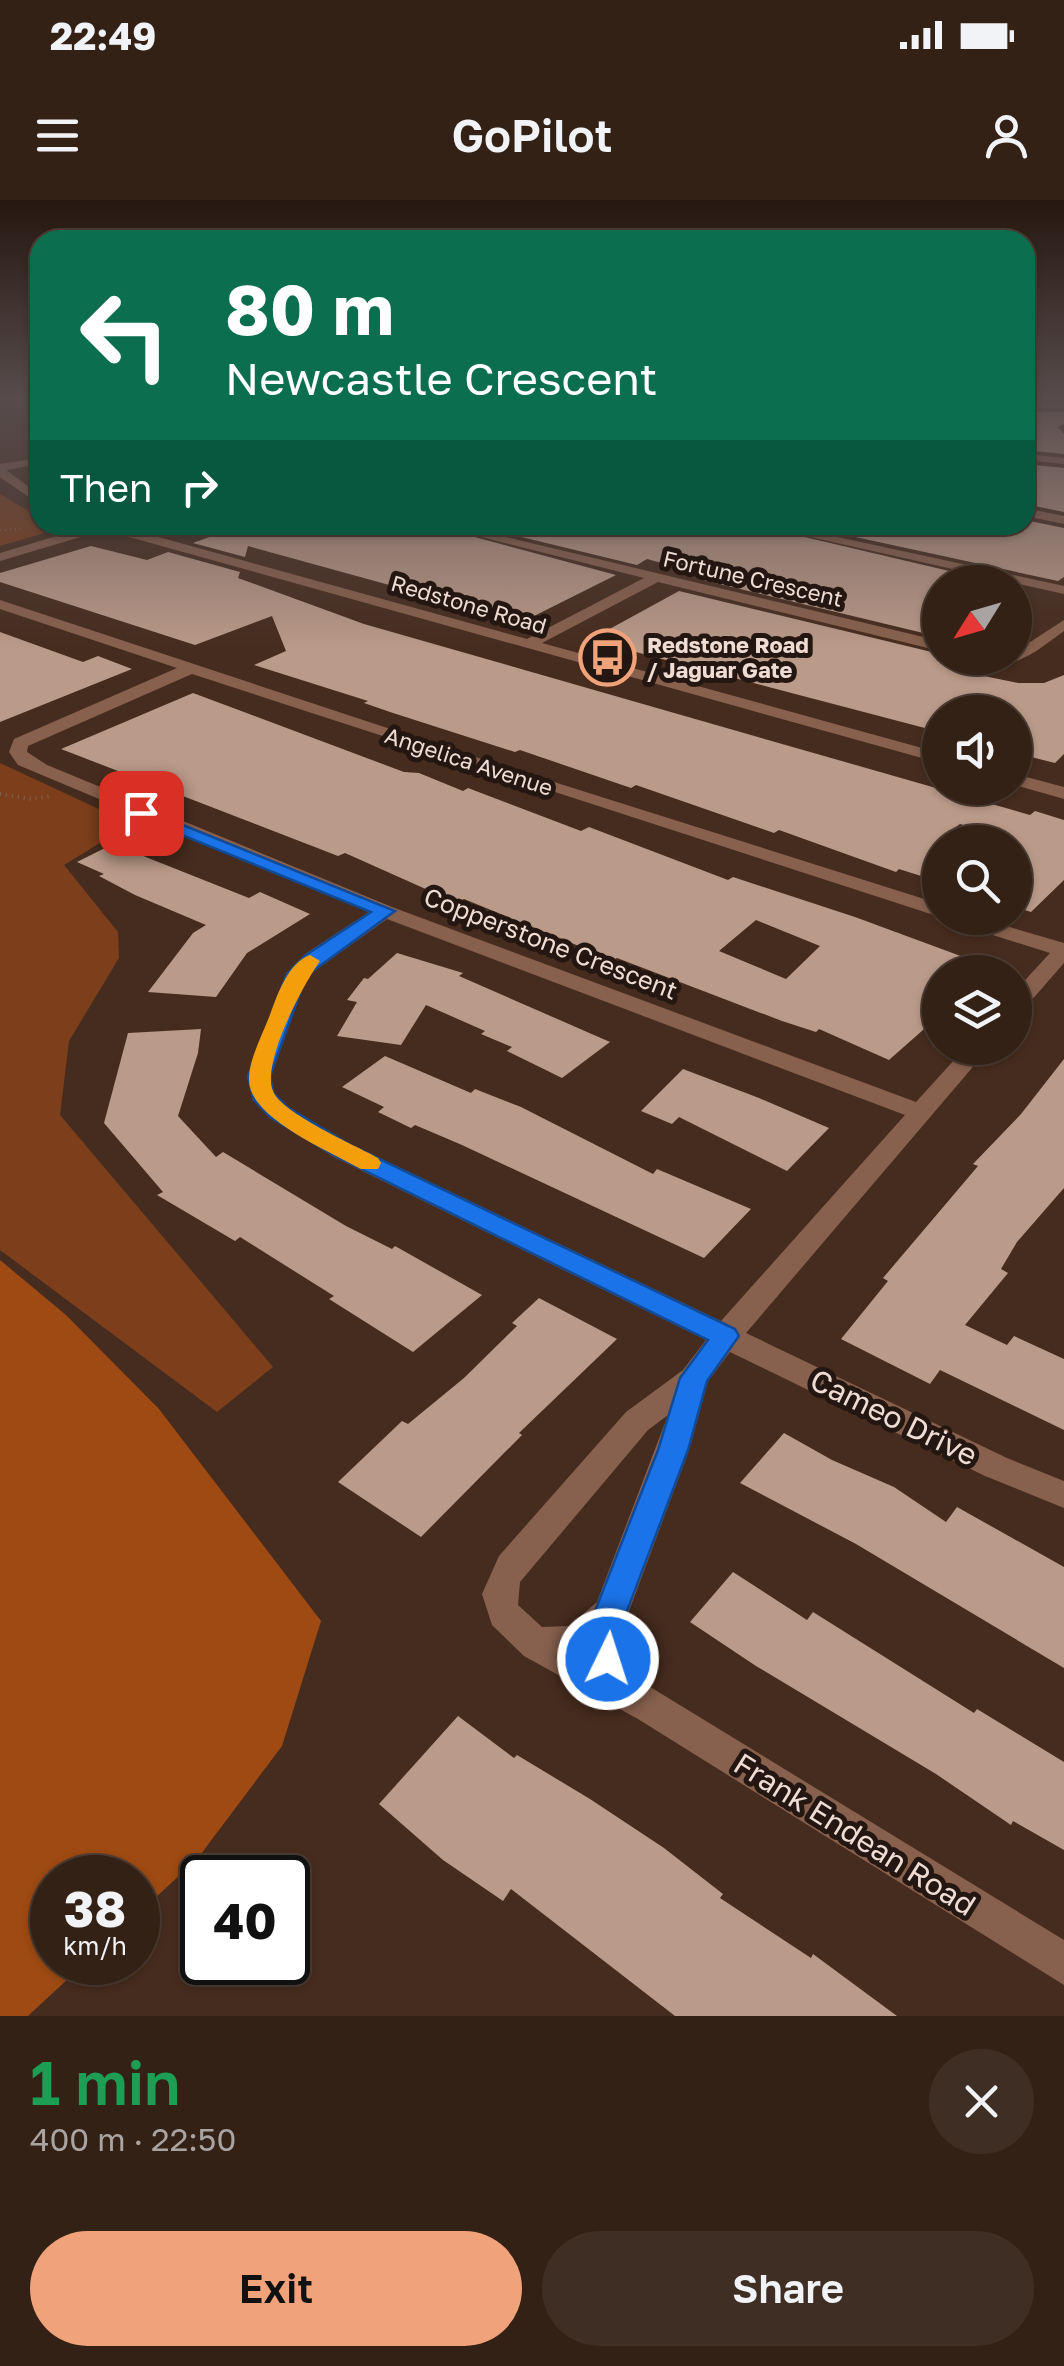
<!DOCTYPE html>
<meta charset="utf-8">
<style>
:root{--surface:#342116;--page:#3f2e23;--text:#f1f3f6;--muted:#a9a3a1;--line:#4e3e35;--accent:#f0a27a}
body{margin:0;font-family:"Golos Text",sans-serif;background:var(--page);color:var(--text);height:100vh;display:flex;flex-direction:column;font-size:38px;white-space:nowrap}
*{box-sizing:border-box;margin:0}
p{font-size:32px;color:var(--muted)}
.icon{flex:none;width:55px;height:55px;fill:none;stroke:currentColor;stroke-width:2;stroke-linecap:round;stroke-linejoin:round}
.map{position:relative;height:1816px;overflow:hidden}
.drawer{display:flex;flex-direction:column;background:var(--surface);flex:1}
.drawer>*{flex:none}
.banner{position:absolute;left:30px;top:30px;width:1005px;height:305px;border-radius:30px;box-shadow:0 2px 8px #0004,0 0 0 2px var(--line);background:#0b6e4f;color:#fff;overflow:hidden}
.needle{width:65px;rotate:233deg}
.fabs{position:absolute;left:922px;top:365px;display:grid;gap:20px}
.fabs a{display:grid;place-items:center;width:110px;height:110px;border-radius:50%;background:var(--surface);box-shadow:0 2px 8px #0004,0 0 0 2px var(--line);font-size:50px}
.speed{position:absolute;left:30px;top:1655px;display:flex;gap:20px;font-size:50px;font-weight:700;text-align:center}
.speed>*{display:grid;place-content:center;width:130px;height:130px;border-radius:50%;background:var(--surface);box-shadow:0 2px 8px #0004,0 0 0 2px var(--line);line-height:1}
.speed small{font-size:25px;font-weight:400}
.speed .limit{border:5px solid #111;border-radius:15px;background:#fff;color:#111}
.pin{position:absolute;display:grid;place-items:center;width:85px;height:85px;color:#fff;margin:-42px;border-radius:20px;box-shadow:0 5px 15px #0006}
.me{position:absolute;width:110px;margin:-55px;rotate:4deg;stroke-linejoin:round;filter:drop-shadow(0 0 8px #0008)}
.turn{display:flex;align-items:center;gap:35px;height:210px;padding:0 30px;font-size:45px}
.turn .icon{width:130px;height:130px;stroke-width:2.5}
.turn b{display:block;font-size:70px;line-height:85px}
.then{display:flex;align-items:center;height:95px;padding:0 30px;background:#0003;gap:20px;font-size:38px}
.round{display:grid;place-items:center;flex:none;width:105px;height:105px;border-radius:52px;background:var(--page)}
.headline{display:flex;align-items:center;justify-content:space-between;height:170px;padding:0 30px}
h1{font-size:60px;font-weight:600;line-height:75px;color:#1e9e55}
.button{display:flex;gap:20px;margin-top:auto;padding:20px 30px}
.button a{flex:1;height:115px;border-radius:60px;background:var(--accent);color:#111;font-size:40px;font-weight:600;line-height:115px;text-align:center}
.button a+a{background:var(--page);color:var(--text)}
.status{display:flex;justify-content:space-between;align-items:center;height:70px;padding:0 50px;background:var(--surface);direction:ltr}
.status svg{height:28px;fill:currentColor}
header{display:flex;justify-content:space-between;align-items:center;height:130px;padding:0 30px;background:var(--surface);font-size:45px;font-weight:600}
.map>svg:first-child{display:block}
.green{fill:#7d3f1b}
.forest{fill:#9e4a12}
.building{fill:#ba9a89;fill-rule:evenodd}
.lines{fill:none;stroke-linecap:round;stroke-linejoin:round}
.path-far1{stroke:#7b6357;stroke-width:2.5;stroke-dasharray:1 4;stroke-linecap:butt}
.path{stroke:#7b6357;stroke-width:4;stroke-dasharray:1 5;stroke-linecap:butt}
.minor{fill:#88614e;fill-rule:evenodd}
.route{fill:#1a73e8;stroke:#114b97;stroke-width:2.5}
.slow{fill:#f59e0b}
.labels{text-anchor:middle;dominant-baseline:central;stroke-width:10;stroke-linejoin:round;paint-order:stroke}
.far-street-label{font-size:22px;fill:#efddd4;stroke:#241711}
.far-poi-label{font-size:22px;font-weight:bold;fill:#efddd4;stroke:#241711;text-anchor:start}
.street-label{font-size:25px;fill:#efddd4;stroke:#241711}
.near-street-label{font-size:30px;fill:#efddd4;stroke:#241711}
</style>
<div class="status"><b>22:49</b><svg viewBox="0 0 49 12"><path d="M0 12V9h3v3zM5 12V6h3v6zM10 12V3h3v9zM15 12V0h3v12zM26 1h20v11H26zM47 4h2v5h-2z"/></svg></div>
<header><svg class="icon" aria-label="menu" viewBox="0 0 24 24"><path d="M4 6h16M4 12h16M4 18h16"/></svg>GoPilot<svg class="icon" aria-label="person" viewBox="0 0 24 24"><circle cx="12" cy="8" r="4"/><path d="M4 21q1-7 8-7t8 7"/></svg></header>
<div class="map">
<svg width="1064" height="1816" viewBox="0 0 1064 1816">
<rect width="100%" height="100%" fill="#462c1e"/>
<path class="green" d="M0,294l40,24v7l25,2 -65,19z
M0,563l131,61 -67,41 54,67 1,26 -50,83 -9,74 213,252 -56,45 -217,-162z"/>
<path class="forest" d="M0,1060l66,55 93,94 162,212 -39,125 -84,112 -60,56v-36h-86v84l33,1 -57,53h-28z"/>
<path class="building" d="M1025,212h39v12l-6,3 6,7v20l-39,-4z
M1025,264l39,4v44l-39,-8z
M1025,320l39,8v49l-6,4 -258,-56h225z
M199,325h149l4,3 16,-3 40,11 2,-11h20l186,50 -88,44 -12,1 -268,-74 -3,11 -52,-14 19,-7 -14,-4z
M472,325h282l242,57h-56v55l-241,-58 8,-4 -60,-16 -10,6z
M91,346l56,14 21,-8 72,20 -2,6 126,46 666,191 5,-4 29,9v60l-33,32 -16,-5v-66l-55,-17 -20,14v44l-41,-13 -3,3 -117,-42 -5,3 -138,-48 -5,3 -111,-38 -5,2 -122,-39 -29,-10 4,-2 -114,-36 32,-14 -14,-35 -77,29 -195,-63v-9z
M679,391l261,63v9l17,5 -2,2 63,13h26l20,-8v79l-9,9 -40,-10v-41h-75v20l-308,-81 -37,-14z
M0,432l83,30 15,-6 34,13 -132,53z
M193,493l211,79 15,1 44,18 5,-3 113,43 8,-4 139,53 5,-3 122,40 149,55h-64v43l-51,45 -70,-31 -3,3 -34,-11 -165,-63 -4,2 -149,-61 -7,4 -112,-50 -7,3 -277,-107zM756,720l64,26 -34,33 -67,-28z
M113,644l136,54 11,-6 50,22 -63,39 -31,44 -68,-5 45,-59 13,-8 -71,-30 -36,-19 5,-2 -27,-12z
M397,753l66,20 -4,3 151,66 -48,36 -55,-27 5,-4 -31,-13 4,-3 -59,-26 -25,40 -64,-9 20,-34 -10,-2 17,-22 4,1z
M201,829l-3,24 -20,63 38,41 7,-5 123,74 46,23 3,-3 87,49 -69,57 -84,-53 5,-3 -94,-59 -5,4 -78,-46 6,-3 -59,-69 24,-90z
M385,856l86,37 4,-4 46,18 132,67 4,-5 94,40 -47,49 -242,-113 -47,-20 -4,3 -33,-16 6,-5 -42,-20z
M1064,859v129l-47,54 -16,27 7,4 -43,52 42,20 7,-9 50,23v71l-124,-60 -10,14 -89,-45 47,-58 -5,-3 95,-112 -5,-2 48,-50z
M683,869l76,29 70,30 -42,43 -108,-54 -7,7 -31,-13z
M539,1098l78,41 -98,94 3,2 -101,102 -83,-55 64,-61 6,3 56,-46 53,-52 -5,-3z
M784,1233l48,27 62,27 52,35 11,-15 107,60v101l-208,-124 -116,-61z
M733,1372l74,48 6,-8 161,101 3,-4 87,53v88l-51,-29 -2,4 -75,-51 -180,-108 -66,-44z
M458,1516l56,42 3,-3 73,44 74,49 59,46 -3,4 91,60 2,-4 84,62h-222l-164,-127 -8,12 -60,-41 -64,-56z"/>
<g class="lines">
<path class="path-far1" d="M0,330l25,-1"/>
<path class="path" d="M0,594l31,5 22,-3"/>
<path class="minor" d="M1025,202h39v6h-39z
M1025,254l39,4v6l-39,-4z
M40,258v6l-34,6 34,25v10l-40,-28v-13z
M1025,308l39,8v8l-39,-8z
M93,325h22l412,114 117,-61 -210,-53h22l484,116v10l-282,-69 -116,61 398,110v10l-836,-233 -104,31v-8z
M758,325h24l282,61v8z
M0,400l472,156 468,148v13l-748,-243 -164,72 -1,6 20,13 345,142 524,195 49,-54h24l-243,285 261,125 57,23v27l-79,-32 -255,-124 -22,29 -19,69 -60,161 -7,31 3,10 22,33 417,255v45l-426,-266 -114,-63 -32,-31 -10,-31 17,-38 127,-144 57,-42 23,-30 -372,-183 -64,-40 -17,-17 -6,-24 39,-102 19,-20 64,-42 -351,-147 -9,-13 5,-13 163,-71 -177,-59zM387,719l518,196 -184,206 -369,-176 -64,-38 -14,-14 -3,-17 36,-100zM668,1215l-71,187 -28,24 -27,1 -24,-22 2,-23 128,-152z
M1064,420v11c-24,17 -55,46 -85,27h36v-6z
M1015,574l49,13v12l-49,-14z
M948,718h31l85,25v20l-41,47 -8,2v-21l35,-38 -98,-31z"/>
</g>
<linearGradient id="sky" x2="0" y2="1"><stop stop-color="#261810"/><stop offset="0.44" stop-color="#574b4c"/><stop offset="1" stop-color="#574b4c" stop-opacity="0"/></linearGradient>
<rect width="1064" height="450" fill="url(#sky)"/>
<path class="route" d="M141,608l254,103 -89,65 -36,100 3,17 14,14 65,39 383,183 4,7 -32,45 -19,69 -61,161 -6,31 4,17 -5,10 -12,5 -11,-5 -9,-27 7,-31 63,-161 22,-72 28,-38 -373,-184 -65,-39 -16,-17 -6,-24 39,-102 19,-19 65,-43 -236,-96v-7z"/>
<path class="slow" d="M310,755l10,6c-17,24 -59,102 -47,130 8,22 82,54 105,67l3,5 -3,6h-17c-31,-18 -113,-51 -112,-90 0,-21 15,-47 22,-67 7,-19 18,-50 39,-57z"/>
<defs>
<symbol id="bus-ring" viewBox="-11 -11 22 22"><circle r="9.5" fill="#241711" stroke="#f0a27a" stroke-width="1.5"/><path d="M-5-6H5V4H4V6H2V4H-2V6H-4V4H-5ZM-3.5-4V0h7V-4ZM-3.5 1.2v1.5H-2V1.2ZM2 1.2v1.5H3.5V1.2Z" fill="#f0a27a"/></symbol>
</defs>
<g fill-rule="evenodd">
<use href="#bus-ring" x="576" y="426" width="63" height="63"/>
</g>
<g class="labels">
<g class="far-street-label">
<text transform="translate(753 378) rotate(13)">Fortune Crescent</text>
<text transform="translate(469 404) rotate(16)">Redstone Road</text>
<text transform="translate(469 561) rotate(18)">Angelica Avenue</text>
</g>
<g class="far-poi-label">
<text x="647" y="444">Redstone Road<tspan x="647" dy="25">/ Jaguar Gate</tspan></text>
</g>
<g class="street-label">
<text transform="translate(551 743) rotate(21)">Copperstone Crescent</text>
</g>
<g class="near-street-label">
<text transform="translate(894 1217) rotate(26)">Cameo Drive</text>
<text transform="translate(855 1634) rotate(32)">Frank Endean Road</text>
</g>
</g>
</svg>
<div class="fabs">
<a><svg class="needle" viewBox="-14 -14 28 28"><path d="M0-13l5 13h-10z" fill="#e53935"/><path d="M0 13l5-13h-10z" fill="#a9a3a1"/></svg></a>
<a><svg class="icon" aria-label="sound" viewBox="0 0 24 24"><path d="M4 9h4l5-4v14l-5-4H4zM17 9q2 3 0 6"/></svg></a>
<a><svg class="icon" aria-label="search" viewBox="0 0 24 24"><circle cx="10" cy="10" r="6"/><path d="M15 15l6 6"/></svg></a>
<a><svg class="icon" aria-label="layers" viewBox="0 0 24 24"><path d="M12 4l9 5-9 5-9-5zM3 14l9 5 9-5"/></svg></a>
</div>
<div class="speed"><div>38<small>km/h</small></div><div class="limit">40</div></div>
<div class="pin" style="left:141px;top:613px;background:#d93025"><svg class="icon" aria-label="arrive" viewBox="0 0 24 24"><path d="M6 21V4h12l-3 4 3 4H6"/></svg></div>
<svg class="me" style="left:608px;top:1459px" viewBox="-20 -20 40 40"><circle r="17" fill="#1a73e8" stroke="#fff" stroke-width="3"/><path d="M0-11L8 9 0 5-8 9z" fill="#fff"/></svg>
<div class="banner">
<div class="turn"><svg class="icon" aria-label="left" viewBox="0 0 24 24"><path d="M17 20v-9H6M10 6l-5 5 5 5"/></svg><div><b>80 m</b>Newcastle Crescent</div></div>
<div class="then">Then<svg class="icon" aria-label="right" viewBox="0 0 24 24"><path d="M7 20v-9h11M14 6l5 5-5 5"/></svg></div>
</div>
</div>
<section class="drawer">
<div class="headline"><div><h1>1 min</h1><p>400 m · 22:50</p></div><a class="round"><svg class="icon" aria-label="close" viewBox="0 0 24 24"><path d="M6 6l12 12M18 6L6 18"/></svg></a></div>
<div class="button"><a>Exit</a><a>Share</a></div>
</section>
